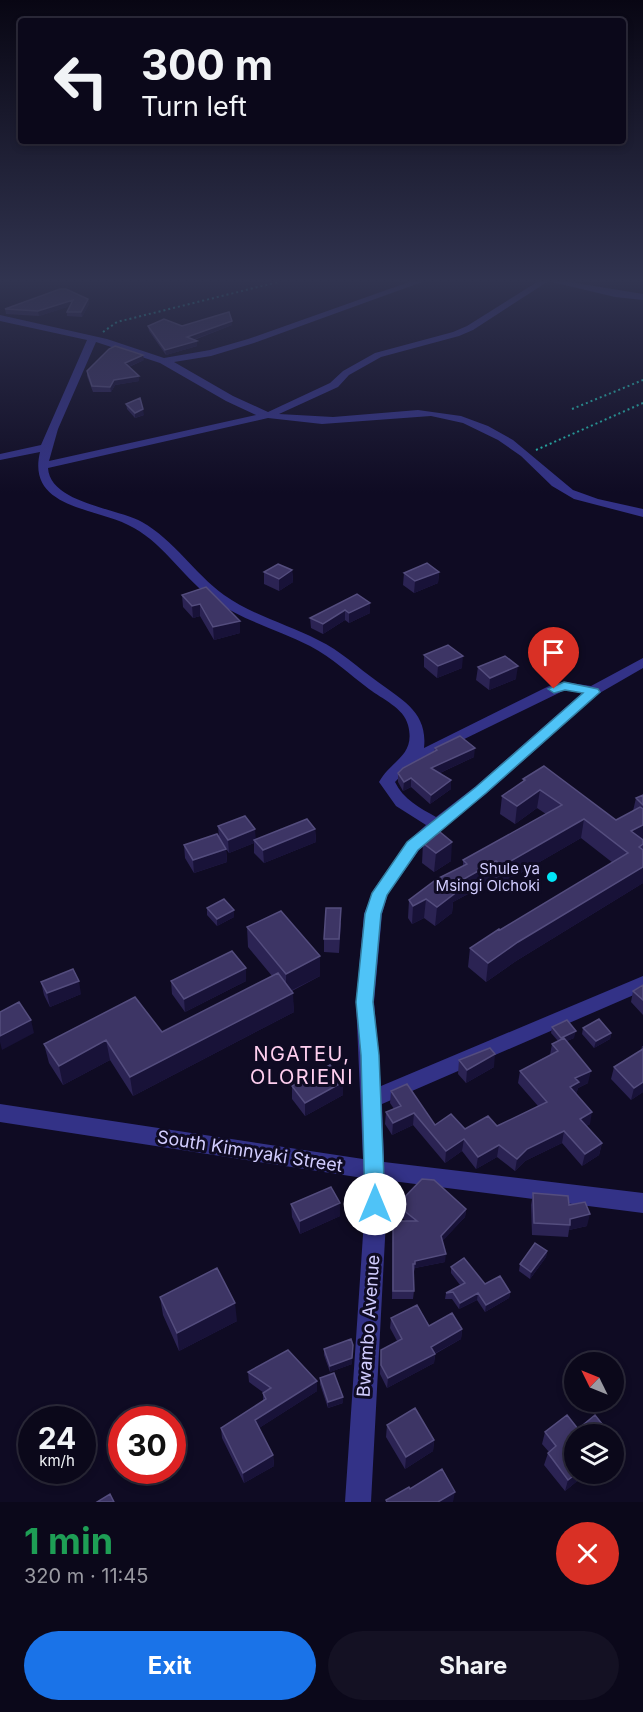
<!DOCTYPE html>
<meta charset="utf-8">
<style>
:root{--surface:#0b081a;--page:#141123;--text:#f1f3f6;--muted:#9a9aa2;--line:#2b2939;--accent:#1a73e8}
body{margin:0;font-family:Inter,sans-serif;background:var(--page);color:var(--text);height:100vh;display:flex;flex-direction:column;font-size:22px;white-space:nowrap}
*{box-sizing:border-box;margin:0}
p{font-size:20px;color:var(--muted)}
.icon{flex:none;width:33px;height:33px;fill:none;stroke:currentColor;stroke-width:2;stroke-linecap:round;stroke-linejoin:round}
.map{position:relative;height:1502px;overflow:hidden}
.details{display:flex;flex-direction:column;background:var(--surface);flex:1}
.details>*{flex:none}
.top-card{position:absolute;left:18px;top:18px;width:608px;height:126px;border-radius:6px;box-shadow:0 3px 9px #0003,0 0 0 2px var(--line);background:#0b081a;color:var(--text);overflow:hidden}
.needle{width:39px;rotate:313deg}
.fabs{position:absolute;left:564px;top:1352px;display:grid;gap:12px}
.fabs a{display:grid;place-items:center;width:60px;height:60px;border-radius:50%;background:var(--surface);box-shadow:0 3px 9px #0003,0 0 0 2px var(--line);font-size:30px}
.speed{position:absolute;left:18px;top:1406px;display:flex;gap:12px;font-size:30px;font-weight:700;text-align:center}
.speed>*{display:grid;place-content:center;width:78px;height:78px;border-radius:50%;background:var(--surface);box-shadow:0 3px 9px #0003,0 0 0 2px var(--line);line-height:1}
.speed small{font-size:15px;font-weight:400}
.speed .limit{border:9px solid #d22;background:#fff;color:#111}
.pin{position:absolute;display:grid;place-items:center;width:51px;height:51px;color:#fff;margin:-62px -26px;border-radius:50% 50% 50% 0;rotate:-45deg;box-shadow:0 0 6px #0007}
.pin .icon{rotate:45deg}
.me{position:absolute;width:66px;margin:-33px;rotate:0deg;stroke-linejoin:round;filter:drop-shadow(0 0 4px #0008)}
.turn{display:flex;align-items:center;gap:21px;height:126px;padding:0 24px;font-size:27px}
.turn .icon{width:78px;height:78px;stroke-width:2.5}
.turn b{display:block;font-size:42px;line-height:51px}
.round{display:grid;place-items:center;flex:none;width:63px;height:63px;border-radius:32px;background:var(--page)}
.head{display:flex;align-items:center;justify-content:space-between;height:102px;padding:0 24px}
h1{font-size:36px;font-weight:700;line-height:45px;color:#1e9e55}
.cta{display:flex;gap:12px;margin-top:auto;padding:12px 24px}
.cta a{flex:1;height:69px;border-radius:36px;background:var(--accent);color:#fff;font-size:24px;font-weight:700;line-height:69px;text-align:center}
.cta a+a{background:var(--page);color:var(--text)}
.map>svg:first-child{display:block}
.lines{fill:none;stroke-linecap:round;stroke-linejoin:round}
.path{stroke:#22beb1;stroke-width:2;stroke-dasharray:2 3;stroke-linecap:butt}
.street{fill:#333287;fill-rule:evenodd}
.wall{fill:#2b2353}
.shaded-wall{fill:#181238}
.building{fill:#3d3565;stroke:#544d7e;stroke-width:1.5}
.route{fill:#4fc3f7;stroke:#337fa1;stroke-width:1.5}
.poi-dot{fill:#00e6f8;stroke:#0f0b23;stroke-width:2}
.labels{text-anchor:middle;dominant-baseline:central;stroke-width:6;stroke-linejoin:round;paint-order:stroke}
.poi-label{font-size:15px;fill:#d2cdff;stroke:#0f0b23;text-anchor:end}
.near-street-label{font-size:18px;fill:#d2cdff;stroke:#0f0b23}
.near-neighbourhood-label{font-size:20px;letter-spacing:1.5px;fill:#ffcfef;stroke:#0f0b23}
</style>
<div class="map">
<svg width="643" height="1502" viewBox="0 0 643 1502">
<rect width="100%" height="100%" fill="#0f0b23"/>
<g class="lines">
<path class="path" d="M103,332l14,-10 161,-40
M572,409l71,-29
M536,450l107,-47"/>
<path class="street" d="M409,282h13l-168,61 -43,13 -37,6 59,34 35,16 62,-29 13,-12 32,-18 78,-21 14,-6 70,-44h10l-74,48 -14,6 -78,21 -32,18 -11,12 -59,27 54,3 85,-7 43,6 27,10 25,14 60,50 25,9 45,10v8l-69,-18 -22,-13 -31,-30 -23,-16 -35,-17 -32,-7 -109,8 -54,-6 -220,50c2,35 69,40 94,54 32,18 52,51 82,73 28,20 63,29 94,45 23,11 39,27 60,42 24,18 50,30 46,66l125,-62 15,-4 27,4 52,-28v10l-45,26 -112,100 -43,34 -24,22 -31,44 -6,20 -8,88 7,84 262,-110v15l-261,113 2,58 259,31v20l-259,-33 2,40 -15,282h-26l19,-282 -1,-42 -363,-56v-18l363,55 -7,-157 8,-88 10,-25 33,-47 19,-17 -30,-19 -17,-24c13,-23 37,-26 29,-57 -4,-17 -26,-26 -39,-36 -20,-15 -36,-31 -59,-43 -31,-16 -66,-25 -95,-45 -30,-21 -49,-55 -81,-73 -35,-21 -108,-18 -94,-76l-40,8v-6l41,-9 46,-105 -87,-19v-6l107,24 57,19 46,-8 38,-11zM96,342l64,21 66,38 30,14 -207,46 9,-32zM565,690l17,3 -106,93 -40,31c-16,-9 -33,-18 -41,-35l16,-17z
M552,282h18l73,12v6l-28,-3z"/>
</g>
<path class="wall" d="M88,299l1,5 -7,13 -15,-1v-4l3,-6 -31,10 -33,-2 -1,-5z
M232,321v4l-38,15 3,1v5l-31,9 -17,-24 -1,-5h34z
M144,360l-15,7 10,14 -24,4 -4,7h-18l-6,-16v-5z
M126,404l18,11 -9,3 -8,-9z
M292,570l1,12 -14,9 -15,-7v-12z
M439,572l-1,11 -24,10 -11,-8 1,-12z
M206,587l34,46 -26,7 -14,-24 -7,2 -10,-11 -1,-12z
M357,594l13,19 -21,10 -4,-3 -22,14 -12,-6 -1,-10z
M424,655l38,13 -25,10 -13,-11z
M478,667l38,12 -27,11 -13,-10z
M435,748l39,9 -34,16 11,7v9l-21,15 -19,-17 -8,4 -5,-9v-9l36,-22z
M523,779l93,41 17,-9 3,-13 7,-3v88l-127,78 -30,21 -18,-15 2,-19 143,-85 -32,-25 -81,47 -6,-5 -41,22 -1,11 -17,13 -11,-8 -12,6 -4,-6 1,-18 54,-34v-6l83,-46 -9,-6 -22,16 -15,-10 2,-18 21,-14z
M218,826l37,3v10l60,-10 1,13 -52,21 -10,-10v-10l-25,10 -5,-7 2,3 1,13 -33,11 -9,-15 -1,-13 35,-7z
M423,843l28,18 -17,11 -12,-9z
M207,908l27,9 -17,9 -10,-11z
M341,922l-2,31 -15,-1v-13z
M247,927l73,49 -28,15 2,21 -161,84 -23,-36 -47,25 -14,-22 -5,-19 118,-12 110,-56 -24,-29z
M246,968v13l-61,31 -13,-18 -1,-13z
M41,982l40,12 -31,13 -6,-12z
M643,985v30l-12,-13 2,-11z
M552,1027l22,11 -7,3 21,42 -10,5 -2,6 14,30 -4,2 16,17 -3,12 -17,11 -20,-23 -37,18 -10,10 -18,-14 -21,12 -14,-18 -17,12 -32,-38 -21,10 -7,-11 1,-12 8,-3 -4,-6 1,-12 44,34 30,4 32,-3 41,-20 -20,-23 2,-12 30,-16 2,-11 6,-3 -7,-8z
M583,1028l28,5 -1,6 -16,9 -12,-14z
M642,1046h1v46l-12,8 -20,-21 3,-12 27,-16z
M459,1060l35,7 -28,16 -8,-9z
M343,1082v13l-38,21 -13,-17v-13z
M533,1193l36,12 18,21 -18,4 -1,7 -36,-2 -1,-30z
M340,1203v13l-40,18 -8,-17 -1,-13z
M397,1205l69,4 -1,8 -23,24 3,21 -30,6 -1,4h-1l1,19 -1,8h-21l1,-78h13l-10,-8z
M547,1251l-1,6 -16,22 -11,-8 1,-7z
M451,1267l34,17 25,8 -1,6 -24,14 -8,-12 -18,9 -7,-10h-7l1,-6 14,-8 -9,-12z
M160,1297l77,24 -58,30 -16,-36z
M391,1318l38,8 33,3 -1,10 -26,15 -1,9 -47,25 -7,-14 1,-24 16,-9 -7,-13z
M324,1349l28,15 -22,8 -6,-17z
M248,1372l69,9v10l-58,37 14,27 1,11 -30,17 -22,-45 -1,-10 42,-27v-8h1l-15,-11z
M320,1378l23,25 -15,5 -8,-24z
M387,1425l47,15 -1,11 -28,18 -19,-32z
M578,1429l-4,44h13l-22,18 -21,-26 4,-12 1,-1 -7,-8 3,-12z"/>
<path class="shaded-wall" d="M88,299l1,5 -7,13 -1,-5z
M73,300l1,5 -35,11 -1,-5z
M232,321v4l-45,17v-5z
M197,341v5l-31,9 -1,-5z
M143,355l1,5 -18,8 -1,-5z
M139,376v5l-24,4 -4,7 -1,-5 4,-7z
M143,409l1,6 -9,3v-5z
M292,570l1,12 -14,9v-12z
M439,572l-1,11 -24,10 1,-12z
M370,603v10l-21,10v-10z
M200,604v12l-7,2 -1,-12z
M345,610v10l-22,14v-10z
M240,621v12l-26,7 -1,-13z
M463,656l-1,12 -25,10 1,-12z
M518,666l-2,13 -27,11 1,-12z
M475,748l-1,9 -43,20v-9z
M411,778v9l-8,4 1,-9z
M451,780v9l-21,15 1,-9z
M540,790l-3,18 -22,16 2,-18z
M584,819l-3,19 -81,47 2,-19z
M643,825v16l-12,-10z
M255,829l1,13 -2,-2v3l-25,10 -1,-13z
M315,829l1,13 -52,21 -1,-13z
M452,842l-1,19 -17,11 2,-19z
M226,849l1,13 -33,11 -1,-13z
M496,861l-2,19 -41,22 -1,11 -17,13 2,-19 9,-18z
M643,867v16l-127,78 -30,21 2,-19 30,-21z
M426,899l-2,19 -12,6 1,-18z
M234,910v7l-17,9v-7z
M320,956v20l-34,17v-19z
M246,968v13l-61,31 -1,-13z
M79,981l2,13 -31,13 -3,-14z
M293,993l1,19 -161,84 -3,-19z
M31,1020l3,13 -32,17 -2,-8v-6z
M576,1031l-2,7 -14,6 1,-6z
M611,1033l-1,6 -16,9 2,-7z
M106,1040l4,20 -47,25 -4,-19z
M495,1054l-1,13 -28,16 1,-13z
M591,1071l-3,12 -10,5 -2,7 -6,-8 5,-9z
M343,1082v13l-38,21v-13z
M643,1082v10l-12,8 3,-12z
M592,1112l-2,12 -13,7 3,-12z
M414,1113l-1,12 -21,10 1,-12z
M564,1131l-2,12 -37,18 -10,10 2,-12 10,-10z
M464,1139l-2,12 -17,12 1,-12z
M602,1143l-3,12 -17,11 3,-12z
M499,1145l-2,12 -21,12 2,-12z
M340,1203v13l-40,18v-13z
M466,1209l-1,8 -25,27 1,-8z
M590,1214l-3,12 -18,4 1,-5v-6z
M547,1251l-1,6 -16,22 1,-7z
M446,1254l-1,8 -30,6v-7z
M510,1292l-1,6 -24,14 1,-7z
M478,1293l-1,7 -18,9 1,-6z
M235,1303l2,18 -58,30 -2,-18z
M462,1329l-1,10 -31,17 1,-9z
M353,1345l-1,19 -22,8v-6z
M435,1354l-1,9 -47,25 1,-10z
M317,1381v10l-61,39 -1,-10z
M343,1397v6l-15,5v-6z
M434,1440l-1,11 -28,18 1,-12z
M273,1455l1,11 -30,17 -1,-10z
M577,1473h10l-22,18 3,-11z
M455,1492l-2,10h-15z"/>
<path class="building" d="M60,289h6l22,10 -7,13h-14l6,-12 -35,11 -33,-2z
M229,312l3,9 -45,16 10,4 -32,9 -17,-24 16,-7 18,7z
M115,346l28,9 -18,8 14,13 -25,4 -4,7 -18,-1 -5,-15 22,-22z
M140,398l3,11 -8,4 -9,-9z
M427,563l12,9 -24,9 -11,-8z
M278,564l14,6 -13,9 -15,-7z
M206,587l34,34 -27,6 -13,-23 -8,2 -10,-11z
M357,594l13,9 -21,10 -4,-3 -22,14 -13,-6z
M448,645l15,11 -25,10 -14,-11z
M505,656l13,10 -28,12 -12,-11z
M460,736l15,12 -44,20 20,12 -20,15 -20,-17 -7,4 -6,-9 5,-5 34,-18 -2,-2z
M544,766l72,54 24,-13 3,2v16l-12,6 12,9v4l-4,3 4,3v17l-125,75 -30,21 -18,-15 29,-19 1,1 128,-77 -44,-34 -82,47 -6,-5 -50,28 8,5 -17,13 -11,-8 -13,7 -4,-6 28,-21 30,-15 -4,-4 99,-55 -22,-15 -23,16 -15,-10 23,-16 -2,-1z
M643,795v10l-7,-7z
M245,816l10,13 -27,11 -10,-14z
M307,819l8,10 -52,21 -9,-10z
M440,832l12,10 -16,11 -13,-10z
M217,834l9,15 -33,11 -9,-15z
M224,899l10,11 -17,9 -10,-11z
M326,908h15l-2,31h-15z
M281,911l39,45 -34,18 -39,-47z
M232,951l14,17 -62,31 -13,-18z
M73,969l6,12 -32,12 -6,-11z
M278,973l15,20 -163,84 -24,-37 -47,26 -15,-22 91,-47 27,35z
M643,985v15l-10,-9z
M19,1002l12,18 -31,16v-24z
M599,1019l12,14 -15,8 -13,-13z
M567,1020l9,11 -15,7 -9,-11z
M564,1038l27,33 -16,7 4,4 -9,5 22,25 -12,7 22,24 -17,11 -21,-23 -37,18 -10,10 -18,-14 -21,12 -14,-18 -18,12 -32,-38 -21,10 -7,-11 15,-6 -10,-15 16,-7 28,41 16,-11 14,15 23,-13 9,10 50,-24 -27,-31 38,-20 -6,-7z
M490,1048l5,6 -28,16 -8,-10z
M643,1049v33l-9,6 -20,-21z
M330,1065l13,17 -38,21 -13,-17z
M422,1179l12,1 32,29 -25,27 5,18 -31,7v3h-2l1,27h-21v-70h24l-20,-16z
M331,1187l9,16 -40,18 -9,-17z
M533,1193l35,3 1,9 16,-3 5,12 -20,5v6l-36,-2z
M535,1243l12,8 -16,21 -11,-8z
M464,1258l21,26 15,-8 10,16 -24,13 -8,-12 -18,10 -7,-11 -7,1 19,-10 -14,-16z
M217,1268l18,35 -58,30 -17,-36z
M417,1305l12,21 23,-13 10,16 -31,18 4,7 -47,24 -7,-13v-15l21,-11 -11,-21z
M351,1339l2,6 -1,13 -22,8 -6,-17z
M288,1350l29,31 -62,39 18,35 -30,18 -22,-45 45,-29 -3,-6 8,-5 -23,-16z
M334,1373l9,24 -15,5 -8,-24z
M415,1408l19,32 -28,17 -19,-32z
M567,1415l11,14 17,-14 15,19h-36v39h3l-9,7 -20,-27 8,-7 -11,-14z
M442,1469l13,23 -17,10h-51l-1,-2 23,-13 1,2z
M110,1494l4,8h-17z"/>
<linearGradient id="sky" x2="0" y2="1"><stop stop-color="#080613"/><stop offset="0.57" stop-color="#313450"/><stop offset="1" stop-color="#313450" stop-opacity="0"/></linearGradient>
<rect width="643" height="493" fill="url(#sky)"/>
<path class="route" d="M564,682l34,7 2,3 -114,101 -68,57 -31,45 -6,19 -8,88 6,53 6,149 -3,6 -7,3 -7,-3 -3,-6 -4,-149 -5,-53 9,-88 7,-21 35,-51 69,-55 107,-94 -18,-3 -11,3 -6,-4z"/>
<circle class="poi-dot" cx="552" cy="877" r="6"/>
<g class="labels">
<g class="poi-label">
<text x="540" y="868">Shule ya<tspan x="540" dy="17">Msingi Olchoki</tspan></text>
</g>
<g class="near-street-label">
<text transform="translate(250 1151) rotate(9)">South Kimnyaki Street</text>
<text transform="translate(368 1326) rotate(-86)">Bwambo Avenue</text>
</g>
<g class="near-neighbourhood-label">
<text x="302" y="1054">NGATEU,<tspan x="302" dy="23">OLORIENI</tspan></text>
</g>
</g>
</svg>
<div class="fabs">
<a><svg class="needle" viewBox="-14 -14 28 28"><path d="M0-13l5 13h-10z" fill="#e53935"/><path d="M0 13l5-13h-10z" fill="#9a9aa2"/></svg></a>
<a><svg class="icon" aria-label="layers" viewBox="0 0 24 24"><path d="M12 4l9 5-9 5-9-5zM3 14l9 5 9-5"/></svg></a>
</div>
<div class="speed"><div>24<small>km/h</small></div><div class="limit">30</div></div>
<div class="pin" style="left:554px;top:689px;background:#d93025"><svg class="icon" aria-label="arrive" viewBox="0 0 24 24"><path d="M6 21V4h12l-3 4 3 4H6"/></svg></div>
<svg class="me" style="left:375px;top:1204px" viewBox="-20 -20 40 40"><circle r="19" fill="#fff"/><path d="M0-13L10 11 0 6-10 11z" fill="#4fc3f7"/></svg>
<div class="top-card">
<div class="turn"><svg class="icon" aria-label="left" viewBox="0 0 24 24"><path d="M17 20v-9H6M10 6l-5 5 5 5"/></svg><div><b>300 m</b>Turn left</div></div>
</div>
</div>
<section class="details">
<div class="head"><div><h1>1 min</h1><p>320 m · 11:45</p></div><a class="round" style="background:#d93025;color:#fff"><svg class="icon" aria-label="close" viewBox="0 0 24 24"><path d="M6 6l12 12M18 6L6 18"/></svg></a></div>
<div class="cta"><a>Exit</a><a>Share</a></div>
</section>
